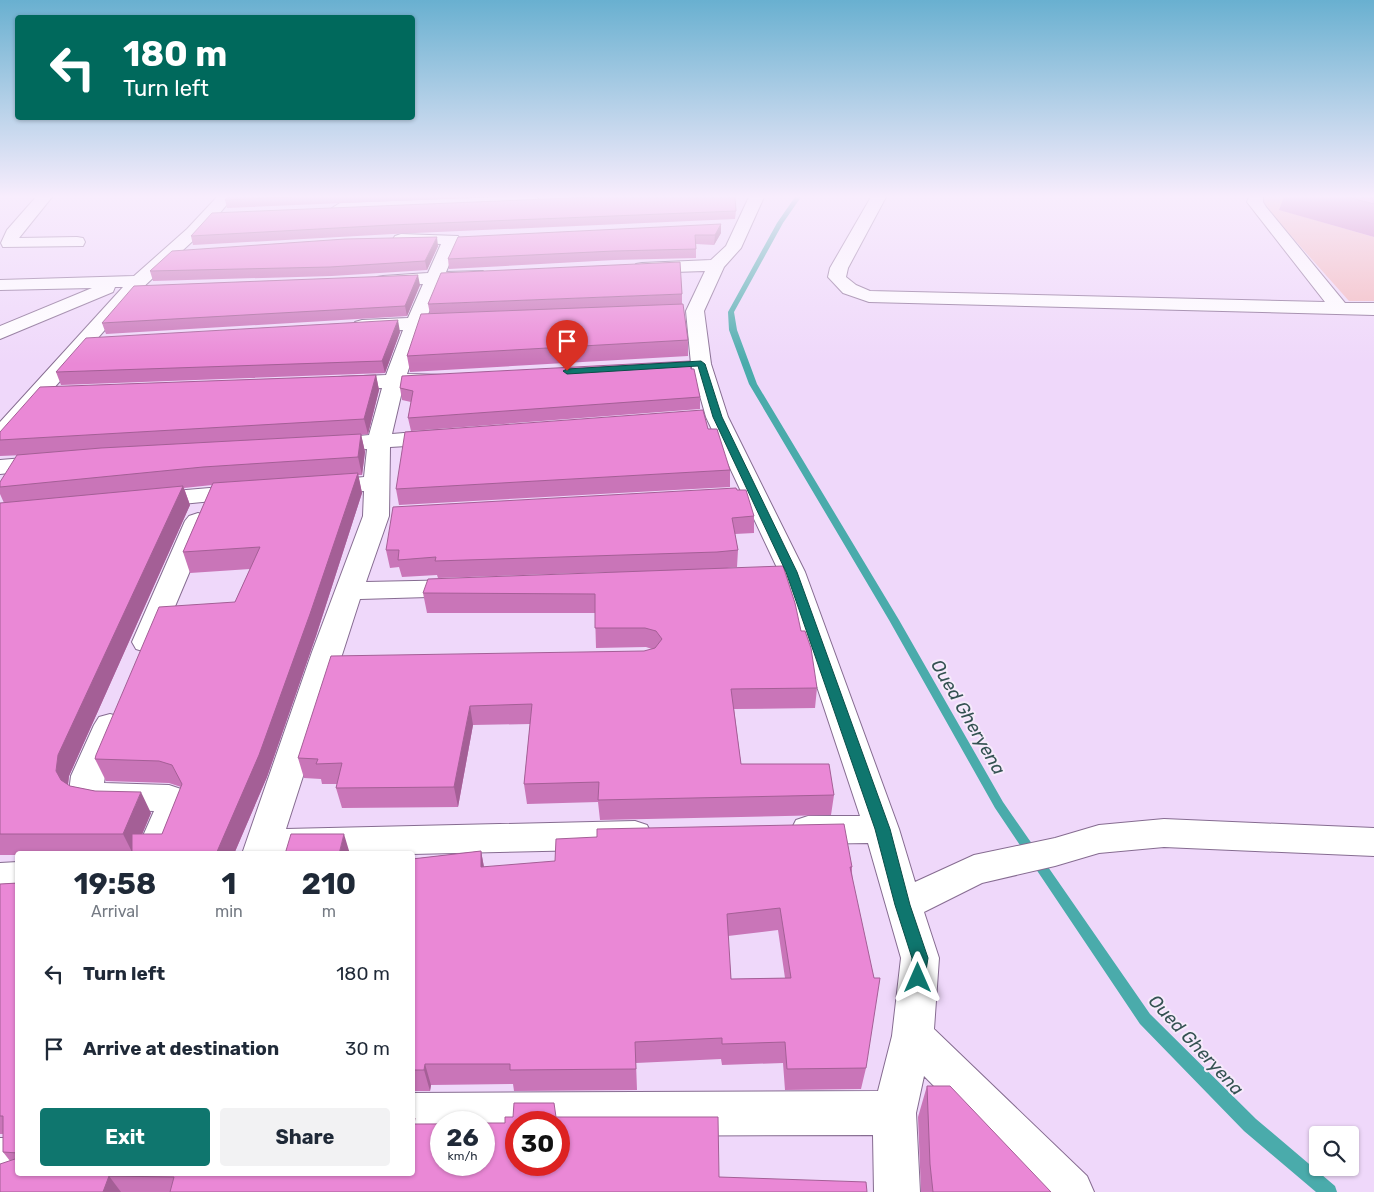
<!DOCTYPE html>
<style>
:root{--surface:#fff;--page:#f2f2f3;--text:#1f2937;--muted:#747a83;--accent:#0f766e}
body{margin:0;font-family:Rubik,sans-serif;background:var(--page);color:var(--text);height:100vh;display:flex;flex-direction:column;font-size:19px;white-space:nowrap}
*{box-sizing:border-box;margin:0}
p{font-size:16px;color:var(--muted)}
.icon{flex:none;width:28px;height:28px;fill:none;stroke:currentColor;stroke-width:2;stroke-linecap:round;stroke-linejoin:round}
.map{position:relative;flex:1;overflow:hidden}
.details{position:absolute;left:15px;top:851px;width:400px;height:325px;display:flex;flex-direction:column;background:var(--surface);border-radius:5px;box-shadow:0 1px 4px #0004}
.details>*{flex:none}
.top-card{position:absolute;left:15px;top:15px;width:400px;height:105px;border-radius:5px;box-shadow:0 1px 4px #0004;background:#00695c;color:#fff;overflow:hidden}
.controls{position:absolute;left:1309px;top:1126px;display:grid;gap:10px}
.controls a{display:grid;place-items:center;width:50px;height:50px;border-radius:5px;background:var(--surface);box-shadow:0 1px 4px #0004;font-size:25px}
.speed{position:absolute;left:430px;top:1111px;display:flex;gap:10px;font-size:25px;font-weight:700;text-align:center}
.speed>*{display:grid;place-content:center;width:65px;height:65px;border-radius:50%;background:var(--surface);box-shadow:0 1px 4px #0004;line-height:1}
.speed small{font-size:12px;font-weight:400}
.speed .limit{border:8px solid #d22;background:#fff;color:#111}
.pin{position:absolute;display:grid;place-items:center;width:42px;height:42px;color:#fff;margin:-51px -21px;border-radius:50% 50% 50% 0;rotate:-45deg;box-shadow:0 0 5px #0007}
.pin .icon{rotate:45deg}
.me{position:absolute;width:55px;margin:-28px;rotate:0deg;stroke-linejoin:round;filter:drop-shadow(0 0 4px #0008)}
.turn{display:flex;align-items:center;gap:18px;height:105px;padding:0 25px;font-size:22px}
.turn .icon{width:65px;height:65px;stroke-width:2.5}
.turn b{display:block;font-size:35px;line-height:42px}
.eta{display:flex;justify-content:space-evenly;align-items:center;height:85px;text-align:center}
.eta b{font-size:30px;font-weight:700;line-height:35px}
.button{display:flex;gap:10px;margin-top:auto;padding:10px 25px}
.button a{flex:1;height:58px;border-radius:5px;background:var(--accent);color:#fff;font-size:20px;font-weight:700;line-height:58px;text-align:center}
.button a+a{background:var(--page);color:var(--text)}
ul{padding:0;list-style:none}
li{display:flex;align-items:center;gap:15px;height:75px;padding:0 25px}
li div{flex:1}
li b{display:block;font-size:19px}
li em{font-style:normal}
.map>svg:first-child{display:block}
.green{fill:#f3b7ba}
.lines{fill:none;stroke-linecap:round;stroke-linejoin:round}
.stream{fill:#4aabab;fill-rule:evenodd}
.minor-casing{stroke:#866c91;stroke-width:2}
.minor{fill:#fff;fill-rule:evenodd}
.wall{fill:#c975b8;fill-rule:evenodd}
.shaded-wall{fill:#a45f96}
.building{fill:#ea88d6;stroke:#a45f96;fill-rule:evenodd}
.route{fill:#0f766e;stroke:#0a4d48}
.labels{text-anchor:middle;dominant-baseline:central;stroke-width:4;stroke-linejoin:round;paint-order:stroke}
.water-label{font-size:18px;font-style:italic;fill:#345252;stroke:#f6eafb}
</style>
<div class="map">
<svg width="1374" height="1192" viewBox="0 0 1374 1192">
<rect width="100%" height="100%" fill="#efd8fa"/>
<path class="green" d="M1262,197h88l-70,13 94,27v64h-25l-90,-101z"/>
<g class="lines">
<path class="stream" d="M795,197h6l-18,26 -49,89 3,18 20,54 142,236 104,182 147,212 106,105 79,67 2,6h-21l-72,-61 -104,-107 -145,-216 -106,-188 -140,-236 -20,-54 -1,-18 49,-89z"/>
<defs>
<path id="minor" d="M36,197h16l-33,41 58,-1 6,1 2,4 -2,4 -80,1 -2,-4 6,-13z
M217,197h16l-23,28 -71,66 -114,130 -17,18 -8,2v-19l123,-135h-8l-2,5 -113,47v-13l92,-38 -92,2v-10l134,-4 53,-47z
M501,197h35l3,3 -8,5 -191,8 -8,-5 8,-5z
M749,197h15l-23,51 -17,19 -20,44 7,53 17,53 77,155 94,257 16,53 59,-27 81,-17 44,-13 65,-6 210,9v28l-210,-9 -65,6 -44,13 -73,17 -58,29 15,46 -5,71 153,147 7,16h-55l-115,-116 -8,37 4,79h-46l-1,-57 -314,1v-14h-43v14h-32v-14h-43v15h-29v-44l466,-2 14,-55 9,-78 -33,-115 -60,1 -12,-4 -5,-10 5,-10 12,-4h52l-81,-244 -73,-155 -15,-53 -5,-53 19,-40 -63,2 -6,-1 -3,-4 3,-4 6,-1 69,-3 15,-14z
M871,197h15l-38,71 -2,9 10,8 14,6 455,11 -78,-100 2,-5h14v5l3,5 79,96h29v12l-505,-13 -26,-9 -15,-16 2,-9z
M401,234l57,2 2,3 -14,33 37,-1 3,4 -3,4 -42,4 -12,29 -2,5h36l3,4 -3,4 -41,4 -15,45 39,1 3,4 -3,4 -43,4 -11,47 48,-4 8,2 3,5 -3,5 -8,2 -50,3 -1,69 -23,66 97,-2 10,2 4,6 -4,6 -10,2 -103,3 -74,230 349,-8 12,4 5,10 -5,10 -12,4 -223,5h-170l70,-202 51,-136 1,-25 -41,3 -9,-2 -3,-5 3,-5 50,-5 3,-28 -41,3 -8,-2 -3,-5 3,-5 51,-5 13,-47 -42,1 -7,-2 -3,-4 3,-4 7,-2 46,-2 17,-45 -41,2 -7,-2 -3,-4 3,-4 7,-2 46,-2 15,-34 -40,2 -6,-1 -3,-4 3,-4 6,-1 45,-3 13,-29 -46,-2 -2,-3 2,-3z
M48,456l8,2 4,5 -4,5 -56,6v-14z
M245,485l9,2 3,5 -3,5 -103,10 -9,-2 -3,-5 3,-5 9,-2z
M198,513l9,3 4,5 -51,121 -4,7 -10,3 -10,-3 -4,-7 53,-121 4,-5z
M110,714l11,3 5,8 -21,51 -1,7 65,2 12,4 9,18 -19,47h-36l19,-43 -64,-2 -12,-4 -9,-13 2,-16 23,-51 5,-8z
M18,862v30l-18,1v-30z
M0,1138h18v36h17l-1,2 -16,6h-18z"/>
</defs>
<use href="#minor" class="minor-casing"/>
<use href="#minor" class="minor"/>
</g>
<path class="wall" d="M227,197h261l-261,11 -2,-8z
M594,197l142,14 -1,8 -342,15 -200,11 -2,-9z
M1284,197h90v40l-95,-27z
M721,233l-7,12 -18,-1v14l-81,2 -166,9 -1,-10 10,-22z
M438,246l-11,24 -95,6 -179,5 -3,-10z
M420,285l-13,31 -301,18 -4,-11z
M682,294v10l6,36v16l-278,16 -3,-16 23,-42 -2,-10z
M400,332l-15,41 -324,12 -5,-13z
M691,369l9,28v12l-289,22 -3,-13 3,-16 -9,-2 -2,-12z
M376,375l3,15 -11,44 -7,1 4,17 -3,23h-4l4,18 -46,143 -49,141 -33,77h-216v1h-18v-352h4l-4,-9v-12l24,-27 -24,1v-24zM212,485l-29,67 7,21 60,-4 -15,33 -140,157 11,22 63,2 12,4 -19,47h-20l9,-21 -56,-22 -25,-5 -2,-1 1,-9 121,-271 -6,-17z
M708,429l22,41v17l-331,18 -3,-16z
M737,490l17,26v17l-19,1 3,16 -1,17 -10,1 74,63 16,57 -2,20 -81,1 7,55 93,31 -3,20 -231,5 -2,-18 -71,2 -3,-20 6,-60 -57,1 -15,82 -116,1 -6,-20 1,-4h-15l-1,-5 -17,-1 -6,-20 354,-109 -6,-2 -50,1 -1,-35h-168l-4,-20 190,-21 -175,6 -1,-3 -35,2 -3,-10 -9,1 -4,-18z
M481,851l3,16h368v5l14,196 -5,21 -76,1 -2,-27 -61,2 -1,-6 -85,4 1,27 -123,1 -1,-7 -82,1 -1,6h-18v-232zM778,930l7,48 -54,1 -3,-43z
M18,883v291h394l5,-50 88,-1 51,-6 163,60 148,15h-867l1,-28 9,-3 -7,-9v-18h-3v-250z
M927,1086l124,106h-130l-3,-75z"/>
<path class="shaded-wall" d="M721,224v9l-7,12 1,-10z
M437,237l1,9 -11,24 -2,-9z
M418,275l2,10 -13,31 -2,-10z
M398,320l2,12 -15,41 -3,-12z
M376,375l3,15 -11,44 -4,-15z
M361,434l4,18 -3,23 -4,-18z
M358,473l4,20 -46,143 -49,141 -33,77h-18z
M183,486l7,19 -121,271 -2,16 -11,-21 2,-16z
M470,706l3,19 -15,82 -4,-20z
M141,792l10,21 -17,41h-1l-10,-20z
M344,834l6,20h-11z
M481,851l4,22 -4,-6z
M425,1064l6,21 -1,6 -6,-21z
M101,1174l8,2 12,16h-18z"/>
<path class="building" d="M227,197h65l-67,3z
M594,197h141l1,14 -345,14 -200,11 21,-23z
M1347,197h27v7z
M721,224l-6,11h-20l1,14 -82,2 -166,8 10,-22z
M437,237l-12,24 -95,6 -180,4 22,-20 173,-12z
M680,262l2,32 -254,10 13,-31z
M418,275l-13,31 -303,17 32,-37z
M683,304l5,36 -281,16 14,-42z
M398,320l-16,41 -326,11 30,-34z
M690,361l1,8h3l6,28 -292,21 5,-27 -13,-3 2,-12z
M376,375l-12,44 -364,21v-8l40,-45z
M703,410l5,19h9l13,41 -334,19 9,-57z
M361,434l-3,23 -155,10 -203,20v-5l17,-27 84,-7z
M358,473l-48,141 -51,141 -43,99h-84v-20h30l20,-50 -10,-19 -13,-4 -64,-2 1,-4 63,-148 76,-5 25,-55 -77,5 30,-69z
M183,486l-125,269 -2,16 5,9 9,6 25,5 46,1 -18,42h-123v-331z
M736,488l1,2h9l8,26 -22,2 6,32 -21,2 -282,9 1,-4 -38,3 1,-10h-13l7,-43z
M783,566l12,37 6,28h4l6,17 6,40 -86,1 10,75h88l5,31 -236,5 1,-18 -75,2 8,-80 -62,2 -16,81 -118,1 6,-25 -26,1 2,-5 -20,-1 33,-102 313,-5 11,-3 7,-9 -6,-8 -11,-3h-50v-34l-172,-1 5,-14z
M844,824l8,43h-2l24,111h6l-14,90 -79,1 -2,-27 -63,2v-6l-87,4 1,27 -126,1v-6h-85l-1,6h-12v-211l69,-8v16l74,-6 1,-22 41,-2v-8zM780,908l11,70 -60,1 -4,-65z
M291,834h53l-5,20h-54z
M18,883v270l-15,-1v-36h-3v-232z
M927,1086h23l101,106h-118l-3,-28z
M514,1103h40l2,14h162l1,60 147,5 1,10h-697l4,-15 -65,-1 -6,16h-103v-28l18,-6v16h394v-56h3l-1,6h27v41h43v-42h21v-6h8zM516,1122h43v43h-43z"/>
<linearGradient id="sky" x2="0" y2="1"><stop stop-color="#69b0d0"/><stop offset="0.54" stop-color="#f8edfd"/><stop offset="1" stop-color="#f8edfd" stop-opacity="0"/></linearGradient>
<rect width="1374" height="364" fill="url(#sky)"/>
<path class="route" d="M701,361l4,3 17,53 75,155 93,257 20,76 18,53 -4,25 -6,2 -5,-2 -3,-5 2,-20 -17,-53 -20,-76 -89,-257 -73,-155 -15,-51 -131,8 -4,-3 4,-2z"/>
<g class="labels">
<g class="water-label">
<text transform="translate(968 717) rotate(60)">Oued Gheryena</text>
<text transform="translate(1196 1045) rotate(47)">Oued Gheryena</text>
</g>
</g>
</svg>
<div class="controls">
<a><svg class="icon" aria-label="search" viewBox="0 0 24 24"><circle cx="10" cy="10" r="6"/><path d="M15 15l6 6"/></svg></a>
</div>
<div class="speed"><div>26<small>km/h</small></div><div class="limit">30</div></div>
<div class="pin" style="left:567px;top:371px;background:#d93025"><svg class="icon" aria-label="arrive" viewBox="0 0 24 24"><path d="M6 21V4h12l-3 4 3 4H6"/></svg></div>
<svg class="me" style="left:918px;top:978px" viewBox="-20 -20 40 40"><path d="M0-17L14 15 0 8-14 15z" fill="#0f766e" stroke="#fff" stroke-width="4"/></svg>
<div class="top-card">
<div class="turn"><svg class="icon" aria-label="left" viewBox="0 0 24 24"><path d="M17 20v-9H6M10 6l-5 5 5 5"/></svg><div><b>180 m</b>Turn left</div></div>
</div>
<section class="details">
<div class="eta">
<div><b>19:58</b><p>Arrival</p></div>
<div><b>1</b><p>min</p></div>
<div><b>210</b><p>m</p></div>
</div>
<ul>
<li><svg class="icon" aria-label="left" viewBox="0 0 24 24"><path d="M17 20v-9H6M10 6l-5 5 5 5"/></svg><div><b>Turn left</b></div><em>180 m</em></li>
<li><svg class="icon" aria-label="arrive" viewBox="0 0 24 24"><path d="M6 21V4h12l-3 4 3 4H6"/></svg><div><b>Arrive at destination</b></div><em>30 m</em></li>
</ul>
<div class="button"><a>Exit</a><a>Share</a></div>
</section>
</div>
